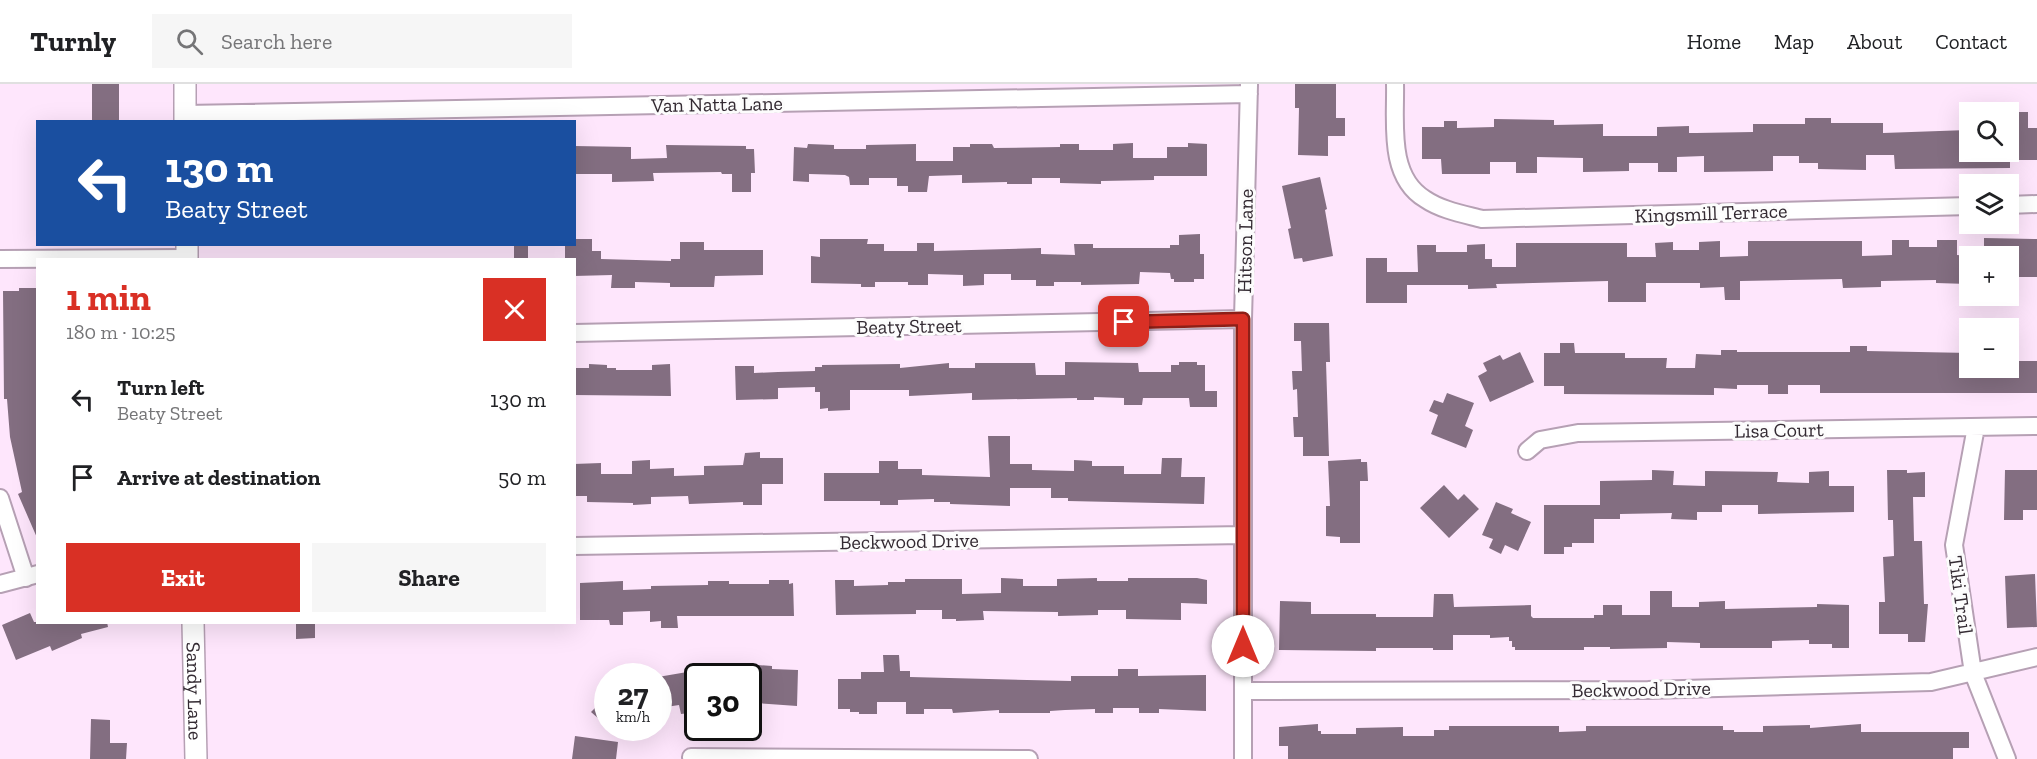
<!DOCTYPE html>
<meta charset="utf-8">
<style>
:root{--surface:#fff;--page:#f6f6f6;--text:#202124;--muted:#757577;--line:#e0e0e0;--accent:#d93025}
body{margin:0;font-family:"Zilla Slab",serif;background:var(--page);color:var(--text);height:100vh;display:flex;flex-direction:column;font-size:22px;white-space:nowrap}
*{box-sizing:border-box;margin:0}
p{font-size:20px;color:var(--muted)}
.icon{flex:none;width:33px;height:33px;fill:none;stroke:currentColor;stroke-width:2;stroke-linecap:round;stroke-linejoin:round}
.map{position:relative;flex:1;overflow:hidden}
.drawer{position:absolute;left:36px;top:174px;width:540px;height:366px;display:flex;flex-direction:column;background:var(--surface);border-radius:0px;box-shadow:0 6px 24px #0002}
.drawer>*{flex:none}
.guide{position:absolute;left:36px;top:36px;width:540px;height:126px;border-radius:0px;box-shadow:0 6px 24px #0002;background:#1a4fa0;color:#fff;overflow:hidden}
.fabs{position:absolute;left:1959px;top:18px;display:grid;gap:12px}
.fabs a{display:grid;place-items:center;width:60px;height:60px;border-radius:0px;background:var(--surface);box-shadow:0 6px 24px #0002;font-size:30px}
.speed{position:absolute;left:594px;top:579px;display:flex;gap:12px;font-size:30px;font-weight:700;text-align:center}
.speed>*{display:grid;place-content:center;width:78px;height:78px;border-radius:50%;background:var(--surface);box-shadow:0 6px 24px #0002;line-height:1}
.speed small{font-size:15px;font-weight:400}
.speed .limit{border:3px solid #111;border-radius:9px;background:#fff;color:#111}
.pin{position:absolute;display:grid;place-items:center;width:51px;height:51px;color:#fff;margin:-26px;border-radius:12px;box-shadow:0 3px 9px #0006}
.me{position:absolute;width:66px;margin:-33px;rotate:0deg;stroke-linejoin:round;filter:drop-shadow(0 0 4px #0008)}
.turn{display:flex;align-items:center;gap:21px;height:126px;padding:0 30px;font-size:27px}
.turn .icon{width:78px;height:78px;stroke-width:2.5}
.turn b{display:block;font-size:42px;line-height:51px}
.round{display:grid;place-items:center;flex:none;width:63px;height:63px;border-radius:0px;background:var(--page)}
.summary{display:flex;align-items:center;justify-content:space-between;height:102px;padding:0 30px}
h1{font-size:36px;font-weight:800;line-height:45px;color:var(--accent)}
.action{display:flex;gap:12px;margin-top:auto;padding:12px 30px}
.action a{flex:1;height:69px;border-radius:0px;background:var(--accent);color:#fff;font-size:24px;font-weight:800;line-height:69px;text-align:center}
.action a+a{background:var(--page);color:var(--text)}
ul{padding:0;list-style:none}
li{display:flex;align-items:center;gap:18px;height:78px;padding:0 30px}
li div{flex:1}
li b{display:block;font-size:22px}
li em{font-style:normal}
header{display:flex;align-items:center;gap:36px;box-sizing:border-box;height:84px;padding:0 30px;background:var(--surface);border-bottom:2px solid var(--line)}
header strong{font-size:28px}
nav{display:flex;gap:33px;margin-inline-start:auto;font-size:21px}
.search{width:420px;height:54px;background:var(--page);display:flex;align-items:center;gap:15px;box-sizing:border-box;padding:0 21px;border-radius:0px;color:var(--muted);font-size:22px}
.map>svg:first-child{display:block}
.building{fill:#836e81}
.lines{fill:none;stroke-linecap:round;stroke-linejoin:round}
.minor-casing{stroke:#b6a0b4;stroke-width:20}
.tertiary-casing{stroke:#b6a0b4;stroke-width:24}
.minor{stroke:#fff;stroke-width:16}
.tertiary{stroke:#fff;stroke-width:21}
.route-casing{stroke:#8d1f18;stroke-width:15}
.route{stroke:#d93025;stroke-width:10}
.labels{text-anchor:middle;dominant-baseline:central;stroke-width:6;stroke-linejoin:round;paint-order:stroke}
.street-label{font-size:20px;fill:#332a32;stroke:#fcfcfc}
</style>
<header>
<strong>Turnly</strong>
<div class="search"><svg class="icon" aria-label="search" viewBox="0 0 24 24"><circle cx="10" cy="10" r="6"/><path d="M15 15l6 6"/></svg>Search here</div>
<nav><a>Home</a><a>Map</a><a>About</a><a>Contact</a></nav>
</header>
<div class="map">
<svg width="2037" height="675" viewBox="0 0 2037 675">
<rect width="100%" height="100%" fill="#fee6fc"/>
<path class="building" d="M92,0h27v38h-27z
M1295,0h41v34h9v18h-17v20l-30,-1 1,-47h-4z
M2011,28h17v16h9v32h-27v8l-115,1 -1,-14h-28v15l-48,-1v-6h-19v-7h-26v15l-69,1v-16l-27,1v15h-19v-9h-29v8l-46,1v-14l-46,-1v16h-21v-11h-26v12h-48l-1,-15h-19v-32h22v-6h13v7l37,-1v-8l60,1v5l49,-1v12h54v-9l32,-1v7h7l57,-1v-8h52v-6h26v5h52v10l85,-3 1,22h39v-30h2z
M1133,59v15h34v-11h21v-4l19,1v32h-53v4l-53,1v3l-41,-1v-5h-28v6h-25v-2l-45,1v-8l-33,1 -2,16h-19v-6h-11v-8h-28v7h-19l-1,-8 -4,-2 -36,-1v8l-16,-1 1,-34 13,1 1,-4 26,1v4h32v-4l50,-1v17h37v-14h17v-3h22l2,4 66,-1v-3h19v6h34v-6z
M666,61l80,1v3h8l1,24h-4v19h-19v-18h-10l-1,-2 -68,1 1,8 -42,1v-8h-38v-28l57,1v12l36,-1z
M1320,93l7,32 -2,1 8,46 -30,6 -1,-4 -8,1 -6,-30 3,-1 -9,-42z
M1200,150v20h4v25h-10v3h-20v-3h-3l-1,-6 -30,-1 -1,12 -58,1v-3h-27v4h-18v-6h-25v-6h-27v11l-21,1v-11l-35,-1v11h-20v-3h-33v5h-14v-3l-50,-1v-27l9,1v-18h48l-1,5h17v7h33v-8h17v8l107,-3v6l34,1 -1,-11h19v4h77v-3h9v-10z
M1984,154l53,1v38h-29v-21h-24z
M574,155h18v12h9v8l70,2v-2h9v-17h24v8h59v25l-48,1 -1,11h-44v-4l-35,-1v6h-24l1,-13 -38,1v-16h-9v-16h9z
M1892,156h17v7h28v-7h20v15l13,1 -2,28 -32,-1v-3l-55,1v6l-38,1 -1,-9 -102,2v19h-15l-1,-13 -24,1v-5h-54v19h-38v-21l-112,3 1,4 -29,1v-4h-61v18h-41v-45h21v14h31l-1,-27h19v7h31v-7l18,-1v15h7v8h24v-24h111v14h29l-1,-14 18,-1v8h26v-8l21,-1v16l28,-1v-15h114v15l30,-1z
M528,161v15h-14v-14z
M19,204h19v252l-20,-46 4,-2 -12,-55 -3,-38h-3l-1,-108h16z
M1294,239h35l1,39h-4l3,94h-26v-19h-9l-1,-20h5l-1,-28 -4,1 -1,-19h10l-1,-30h-7z
M1560,259h14l1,10h50v5h42l-1,10h29l1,-14 25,1v-5h16v2h113v-6h17v5l103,2v15h38v-7h29v32h-217v-8h-32v9h-20v-9h-31v4l-23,-1v7l-150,-1v-8h-20v-33h16z
M1520,268l14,30 -44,20 -12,-26 9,-5 -4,-8 17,-8 3,5z
M1065,278l73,1 1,9h32v-7h8v-3h18v3h8v26h12v16h-27l-1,-9h-46l-1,7h-18v-7l-30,-1v3h-17v-2l-105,2v-7l-63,3v-6h-59v20l-22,1v-3l-8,1v-17h-5v-5l-37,1v11l-42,1 -1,-34h19v7l24,-1 37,-1v-4h7v-2l78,-1v4l49,-5v5h26v-5h60l1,12h29z
M589,280l18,1v3h9v2h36v-5l18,-1 1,32 -97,-1v-27h15z
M1447,309l27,10 -9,23 8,4 -7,18 -35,-14 7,-19 -9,-4 5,-11 9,3z
M988,352h22v28h22v6l42,1v-11l18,1v5h32v8h37l1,-16h20l-1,19h24l-1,27 -136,-3v-3h-17v-10h-41v18l-60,-2v-2h-16v-3l-36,1v5h-18v-4h-56v-28h55v-12h19v8h24v6l68,2z
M760,368v6h23v26h-21v21h-19v-3l-54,2 -1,-8 -37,1v7l-18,1v-2l-46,-1v-6h-13v-32l27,-1v11h31v-13l18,-1v9l24,-1v8l30,-1v-9l39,-1 2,-12z
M1361,375v3h6l1,19h-8v62h-20v-6l-14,-1v-30h4l-2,-45z
M1652,386l22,1 -1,14 32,1v-15l73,1 -1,10 32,1v-11l20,-1v15h25v26l-96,2v-9h-36v7h-25v8l-26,-1 1,-6 -52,1v5h-26v24h-22v4h-8v7h-20v-49h56v-24l52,-1z
M1887,386h20v3l18,-1v25h-12l1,44h8l2,63h4l-3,38h-17v-8h-29v-32h6l-2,-45 11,-1 -1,-36h-5z
M2005,386h32v40h-14v10h-19z
M1444,401l14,15 6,-6 15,15 -30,29 -29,-30z
M1496,418l17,7 -2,4 20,9 -13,29 -13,-6 -4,9 -12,-6 4,-9 -11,-4z
M2035,490l2,53 -30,1 -2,-52z
M1001,494l22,1v7h34v-7l40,-1v3h31v-3h69l10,2v24l-26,-1v17l-55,-1v-9h-28v5l-40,1v-4l-75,-1 1,9 -28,1v-2h-14v-9h-26v4l-80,1 -1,-35h19v6l34,-1v-3h17v-3h57v15l39,-1z
M769,496h20v4l4,-1 1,33h-117l1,12h-17v-7l-11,1v-11l-27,1v13h-13l-1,-5h-29v-37l43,-2v9l28,-1v-3l57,-1v-4h21v3h40z
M1650,507h22v16h27v-5l26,-1v8l92,-2v-3l32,1v43h-17v-4h-23v-4l-37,1v7h-72v-5l-33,-1v6l-57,1v-2h-26v3h-69v-3h-3v-6h-3v-4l-19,1v-3h-37v15h-20v-2h-57v3l-97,-1 1,-49 31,1v12h65v3h57l1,-23h19l1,13 77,-2v11l2,2h61v-3h9v-10h19v10h28z
M30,529l4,9h73l1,5 -27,7 1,4 -30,13 -2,-5 -34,14 -14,-35z
M296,538h19v16l-19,1z
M883,571h16l1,16h10v6l161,4v-5h47v-7h20v7l68,-1v36l-47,-2v4h-20v-5h-26v5h-18v-4l-30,1 -15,1v2h-51v-3l-46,3 -1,-4h-28v5h-18v-12h-29v12h-18v-2h-9v-3h-12v-30h23v-7h23z
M757,581l15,1v3l26,1 -1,36 -41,-3z
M693,587l5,41 -17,2 -2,-9 -13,2v-3l-8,1v-28z
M608,611v32l-17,-15z
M91,635l19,1v23h17l-1,16h-36z
M1318,640v7h3v3h35v-6l47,-1v9h31v-6h15v-4h110v6l27,-1v-5h137v4h11v2h29v-6l47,-1v3l51,-4v8h108v16h-16v11h-665v-13h-9v-19z
M575,652l43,6 -2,17h-44z"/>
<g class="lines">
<defs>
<path id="minor" d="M1395,0c1,37 -8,92 30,115 16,11 38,15 57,20l488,-13
M185,30l1064,-20
M2008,121l29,-1
M0,175l187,-1
M574,249l669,-14
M1976,343l-22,118 19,128 34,86
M1527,367l13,-11 38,-7 459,-7
M0,414l26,80
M574,462l669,-11
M0,500l38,-10
M1243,607l405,-1 283,-8 106,-25
M691,673l338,2
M1243,675v-440l6,-234"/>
<g id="tertiary">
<path d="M185,0v38"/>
<path d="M187,160v16"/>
<path id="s1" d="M193,538l3,137"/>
</g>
</defs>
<use href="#minor" class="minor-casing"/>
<use href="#tertiary" class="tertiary-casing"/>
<use href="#minor" class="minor"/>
<use href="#tertiary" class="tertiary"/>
</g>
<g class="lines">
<defs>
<path id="route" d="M1124,238l119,-3v327"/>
</defs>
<use href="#route" class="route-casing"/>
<use href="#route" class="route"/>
</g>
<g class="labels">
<g class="street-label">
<text transform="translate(717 20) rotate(-1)">Van Natta Lane</text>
<text transform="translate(1711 129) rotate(-2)">Kingsmill Terrace</text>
<text transform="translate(1245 157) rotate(-89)">Hitson Lane</text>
<text transform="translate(909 242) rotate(-1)">Beaty Street</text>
<text transform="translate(1779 346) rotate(-1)">Lisa Court</text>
<text transform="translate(909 457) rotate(-1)">Beckwood Drive</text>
<text transform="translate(1961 511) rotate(82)">Tiki Trail</text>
<text transform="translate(1641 605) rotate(-1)">Beckwood Drive</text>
<text stroke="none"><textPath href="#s1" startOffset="69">Sandy Lane</textPath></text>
</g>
</g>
</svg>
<div class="fabs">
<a><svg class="icon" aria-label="search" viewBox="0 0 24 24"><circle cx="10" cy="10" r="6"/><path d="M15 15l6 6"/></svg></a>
<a><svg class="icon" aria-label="layers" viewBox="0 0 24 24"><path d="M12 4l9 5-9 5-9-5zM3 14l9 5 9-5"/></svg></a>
<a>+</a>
<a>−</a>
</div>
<div class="speed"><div>27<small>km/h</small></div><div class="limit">30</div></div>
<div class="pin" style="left:1124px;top:238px;background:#d93025"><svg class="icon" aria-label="arrive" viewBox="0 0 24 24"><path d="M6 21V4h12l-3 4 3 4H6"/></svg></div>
<svg class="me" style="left:1243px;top:562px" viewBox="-20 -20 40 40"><circle r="19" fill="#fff"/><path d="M0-13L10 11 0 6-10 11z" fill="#d93025"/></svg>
<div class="guide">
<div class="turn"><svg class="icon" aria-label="left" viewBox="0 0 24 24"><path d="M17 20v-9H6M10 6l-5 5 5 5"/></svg><div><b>130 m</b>Beaty Street</div></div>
</div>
<section class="drawer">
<div class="summary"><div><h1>1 min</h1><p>180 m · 10:25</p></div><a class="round" style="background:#d93025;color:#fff"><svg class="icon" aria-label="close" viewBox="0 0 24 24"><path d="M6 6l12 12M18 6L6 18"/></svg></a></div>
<ul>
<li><svg class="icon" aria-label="left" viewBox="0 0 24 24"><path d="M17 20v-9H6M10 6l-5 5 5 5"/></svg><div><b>Turn left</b><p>Beaty Street</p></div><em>130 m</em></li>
<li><svg class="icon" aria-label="arrive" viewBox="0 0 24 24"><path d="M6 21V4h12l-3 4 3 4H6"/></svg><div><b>Arrive at destination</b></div><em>50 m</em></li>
</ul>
<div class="action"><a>Exit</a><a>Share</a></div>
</section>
</div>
